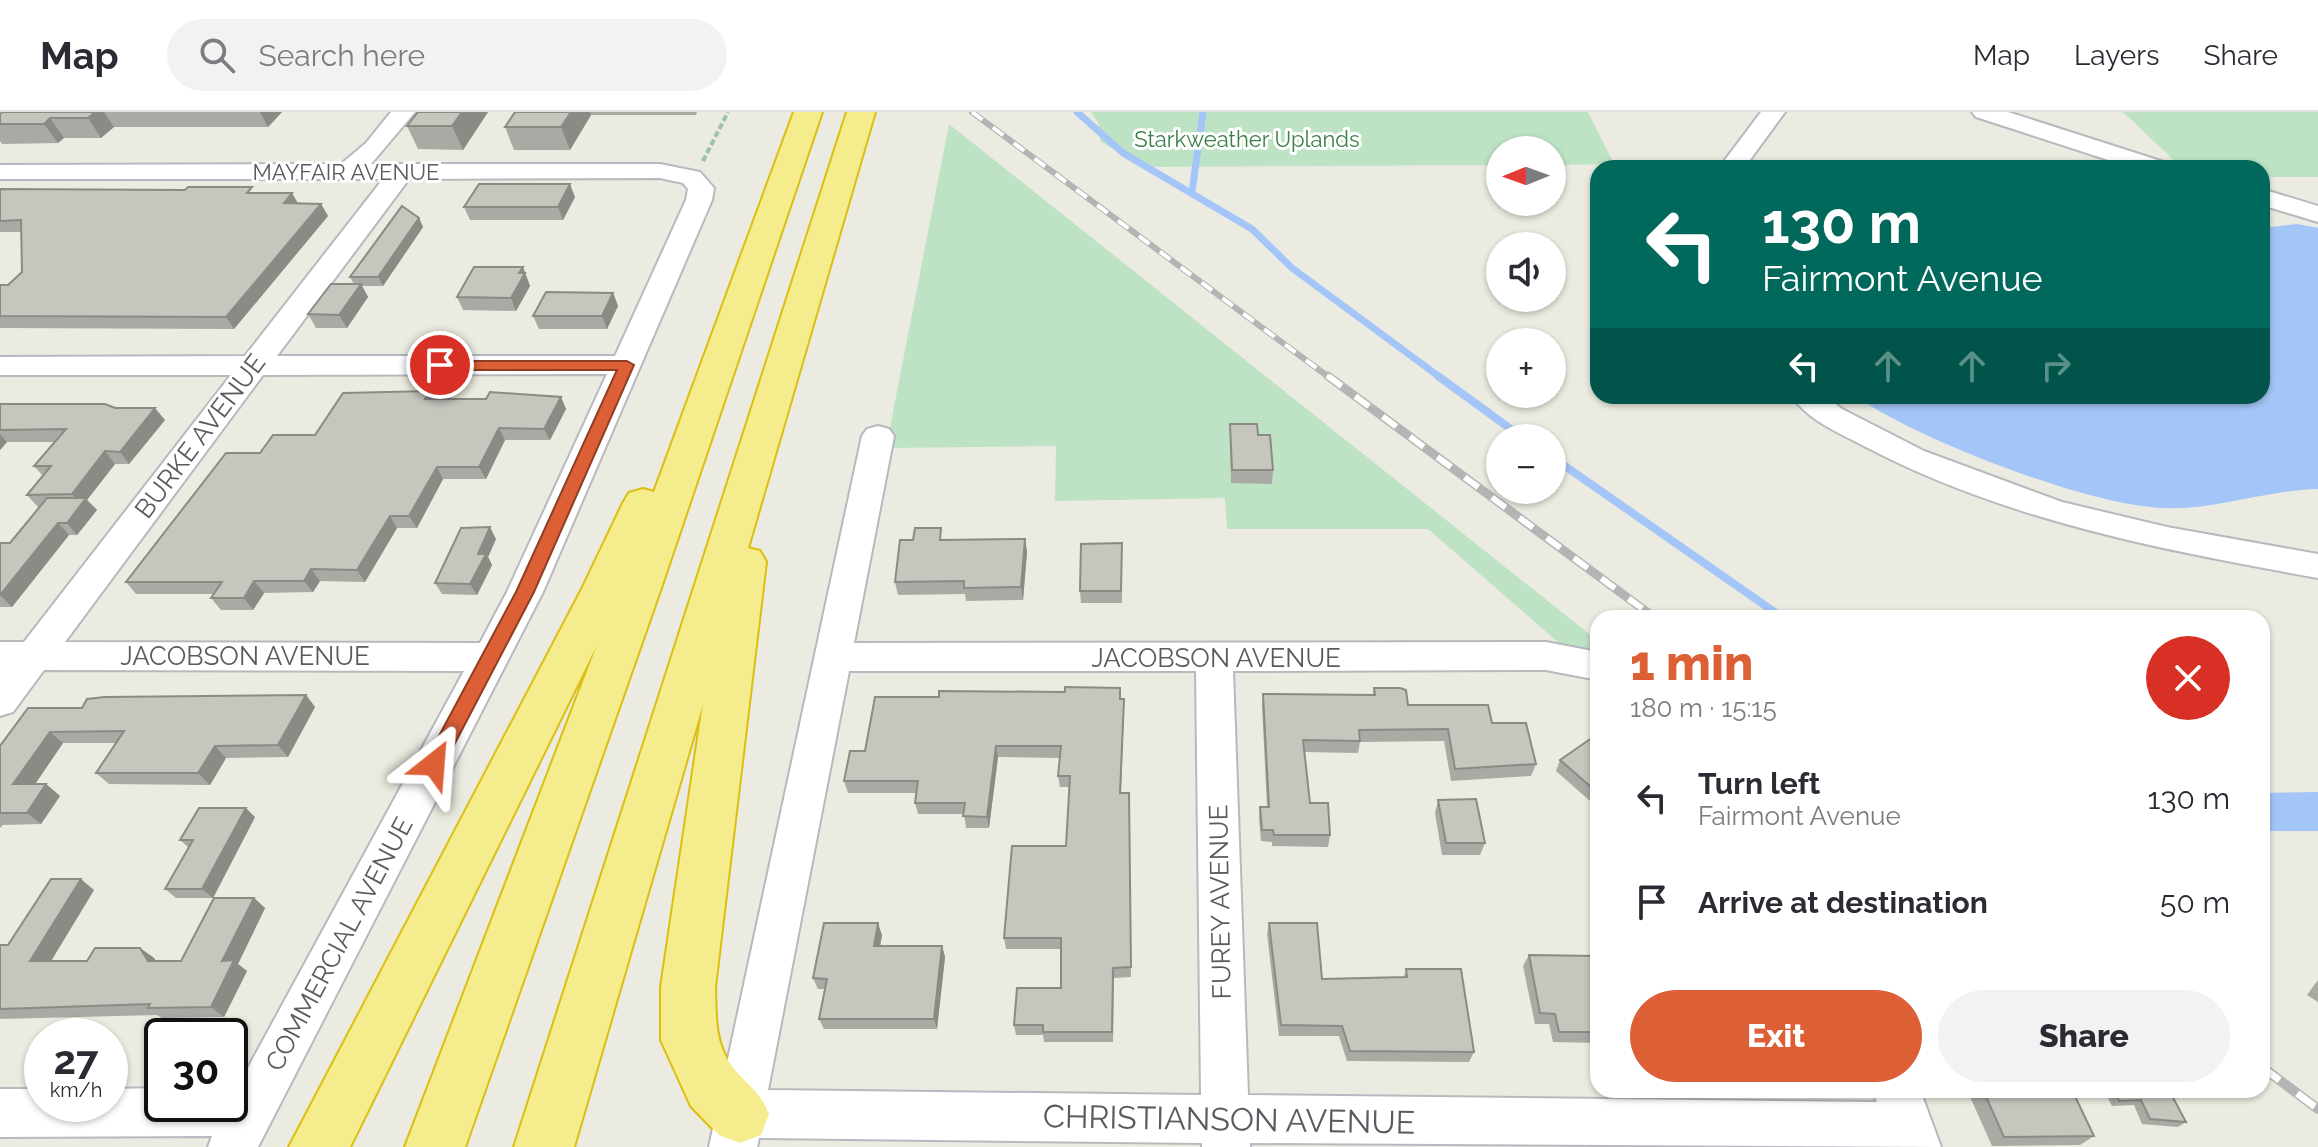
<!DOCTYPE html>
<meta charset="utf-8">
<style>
:root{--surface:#fff;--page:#f2f2f3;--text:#2b2b33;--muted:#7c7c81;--line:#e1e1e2;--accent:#dc5f36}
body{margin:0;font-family:Raleway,sans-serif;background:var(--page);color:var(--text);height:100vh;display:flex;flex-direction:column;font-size:30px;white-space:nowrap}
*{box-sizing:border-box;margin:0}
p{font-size:26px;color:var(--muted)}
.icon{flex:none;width:44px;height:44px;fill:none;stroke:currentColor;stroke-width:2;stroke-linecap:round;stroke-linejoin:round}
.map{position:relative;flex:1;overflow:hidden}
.drawer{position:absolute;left:1590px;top:498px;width:680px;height:488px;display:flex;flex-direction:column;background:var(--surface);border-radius:24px;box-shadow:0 2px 6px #0004}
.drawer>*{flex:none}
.banner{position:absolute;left:1590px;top:48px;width:680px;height:244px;border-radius:24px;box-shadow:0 2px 6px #0004;background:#00695c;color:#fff;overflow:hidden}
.needle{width:52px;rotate:269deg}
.controls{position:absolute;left:1486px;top:24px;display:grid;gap:16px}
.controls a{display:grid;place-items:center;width:80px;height:80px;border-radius:50%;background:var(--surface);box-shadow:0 2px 6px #0004;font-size:40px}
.speed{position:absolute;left:24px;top:906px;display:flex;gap:16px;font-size:40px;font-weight:700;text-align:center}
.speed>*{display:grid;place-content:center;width:104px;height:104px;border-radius:50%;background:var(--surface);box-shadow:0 2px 6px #0004;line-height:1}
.speed small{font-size:20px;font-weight:400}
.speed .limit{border:4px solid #111;border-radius:12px;background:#fff;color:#111}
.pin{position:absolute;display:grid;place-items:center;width:68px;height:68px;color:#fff;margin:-34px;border:4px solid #fff;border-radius:50%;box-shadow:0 2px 8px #0007}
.me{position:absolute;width:88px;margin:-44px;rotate:28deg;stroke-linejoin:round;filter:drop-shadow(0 0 6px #0008)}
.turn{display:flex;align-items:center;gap:28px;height:168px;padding:0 40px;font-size:36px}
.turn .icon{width:104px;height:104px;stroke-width:2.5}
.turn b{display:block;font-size:56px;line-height:68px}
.lanes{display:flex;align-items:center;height:76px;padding:0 40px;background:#0003;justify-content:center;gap:40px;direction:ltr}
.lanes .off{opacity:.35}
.round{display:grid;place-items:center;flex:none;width:84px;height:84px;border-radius:42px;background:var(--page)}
.summary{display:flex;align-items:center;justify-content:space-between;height:136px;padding:0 40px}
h1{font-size:48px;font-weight:800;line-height:60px;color:var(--accent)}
.cta{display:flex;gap:16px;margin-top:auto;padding:16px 40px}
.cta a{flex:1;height:92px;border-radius:48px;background:var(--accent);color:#fff;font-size:32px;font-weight:800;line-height:92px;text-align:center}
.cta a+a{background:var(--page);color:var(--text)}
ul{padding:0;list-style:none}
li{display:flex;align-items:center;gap:24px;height:104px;padding:0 40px}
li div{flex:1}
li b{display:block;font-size:30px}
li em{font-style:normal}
header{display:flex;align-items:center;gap:48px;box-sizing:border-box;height:112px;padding:0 40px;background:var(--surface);border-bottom:2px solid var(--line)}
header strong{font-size:38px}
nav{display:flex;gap:44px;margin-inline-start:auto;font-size:28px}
.search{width:560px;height:72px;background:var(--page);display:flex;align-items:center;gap:20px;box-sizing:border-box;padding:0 28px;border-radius:44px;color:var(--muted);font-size:30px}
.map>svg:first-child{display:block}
.green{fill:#bee2c4}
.water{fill:#a4c5f8}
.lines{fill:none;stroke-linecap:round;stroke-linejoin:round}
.stream-far1{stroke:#a4c5f8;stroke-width:7}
.stream{stroke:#a4c5f8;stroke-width:8}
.minor-casing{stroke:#b8b9bf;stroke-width:4}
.highway-casing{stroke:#dcbf10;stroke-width:4}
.path{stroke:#99c1ab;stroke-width:4;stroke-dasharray:6 3;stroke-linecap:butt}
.minor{fill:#fff;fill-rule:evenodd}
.highway{fill:#f5ec8e;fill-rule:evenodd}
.rail-far2-casing{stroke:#b3b4b4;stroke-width:6}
.rail-far1-casing{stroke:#b3b4b4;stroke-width:9}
.rail-casing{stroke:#b3b4b4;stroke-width:10}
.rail-far2{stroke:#fff;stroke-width:4;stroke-dasharray:13;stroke-linecap:butt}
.rail-far1{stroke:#fff;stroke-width:6;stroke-dasharray:17;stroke-linecap:butt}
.rail{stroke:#fff;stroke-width:7;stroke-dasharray:22;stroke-linecap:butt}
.wall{fill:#aaa9a3}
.shaded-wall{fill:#8b8a85}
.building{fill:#c6c5be;stroke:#8b8a85;stroke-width:2}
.route{fill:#dc5f36;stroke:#8f3e23;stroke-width:2}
.labels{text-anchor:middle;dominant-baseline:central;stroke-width:6;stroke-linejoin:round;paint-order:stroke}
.far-park-label{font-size:22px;fill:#3a7f49;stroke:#fff}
.far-street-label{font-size:22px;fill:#595b61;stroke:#fff}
.street-label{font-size:26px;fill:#595b61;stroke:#fff}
.near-street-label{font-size:32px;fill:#595b61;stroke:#fff}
</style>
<header>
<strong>Map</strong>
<div class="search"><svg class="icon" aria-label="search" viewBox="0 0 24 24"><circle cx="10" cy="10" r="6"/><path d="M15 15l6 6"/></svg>Search here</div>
<nav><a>Map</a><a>Layers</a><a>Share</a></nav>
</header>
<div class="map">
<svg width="2318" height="1035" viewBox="0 0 2318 1035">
<rect width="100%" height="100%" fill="#ebebe1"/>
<path class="green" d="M1091,0h497l26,52 -62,1v-15h-52v15l-359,2 -41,-26 -1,-17z
M2123,0h195v65h-56v-9h-80z
M949,12l649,517v11l-39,-9 -131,-114h-201l-2,-31 -170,3 1,-55 -170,2z"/>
<path class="water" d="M2297,112l21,4v261c-52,1 -104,22 -157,19 -77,-4 -242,-68 -306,-112h407v-168z
M2318,680v39h-56v-38z"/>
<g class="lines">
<path class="stream-far1" d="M1077,0l46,41 129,76 40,39 149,110
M1192,80l11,-80"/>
<path class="stream" d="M1438,264l85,62
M1552,345l231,161"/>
<defs>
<path id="minor" d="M391,0h24l-44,52h289l40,8 14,16 -2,12 -169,392 -285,555h-50l4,-11 -212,1v-48h42v15h68v-15l52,-1v16h68v-16h7l227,-417 -420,-1 -31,42 -13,4v-74h24l207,-267h-231v-18l245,-1 138,-177h-383v-14l341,-1 25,-21zM660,66l23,5 5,6 -2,11 -71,156h-338l132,-177zM607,262l-100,218 -27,51 -415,-1 198,-267z
M1761,0h24l-41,56h-25z
M1972,0h36l159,51 3,5h-37l-157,-51z
M2262,77l56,17v16l-56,-17z
M1792,284h34l16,13 82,42 138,51 105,25 151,27v24c-156,-28 -310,-57 -452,-131 -26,-14 -58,-26 -74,-51z
M878,314l11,3 5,7 -40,207 692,-1 52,10v28l-52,-10 -313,1 15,424 629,7 -5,-12h48l21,57 -691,-4v4h-48v-4l-443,-5 -2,9h-48l153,-711 5,-7zM849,559h347l5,424 -433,-5z"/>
<path id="highway" d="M794,0h28l-161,476 -196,559h-60l192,-502 -247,502h-61l293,-558 41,-86 6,-10 14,-4 11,3z
M847,0h28l-127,436 12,3 6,11 -51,425c1,28 -1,55 16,78 15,20 28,24 38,49l-8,21 -21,8 -21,-8 -28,-29 -30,-66v-53l42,-283 -129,443h-60z"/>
</defs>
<use href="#minor" class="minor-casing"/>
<use href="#highway" class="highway-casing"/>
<path class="path" d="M703,49l25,-49"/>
<use href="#minor" class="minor"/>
<use href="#highway" class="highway"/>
<defs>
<path id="rail-far2" d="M972,0l358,266"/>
<path id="rail-far1" d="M1328,264l327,242"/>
<path id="rail" d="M2262,955l56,42"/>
</defs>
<use href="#rail-far2" class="rail-far2-casing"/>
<use href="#rail-far1" class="rail-far1-casing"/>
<use href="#rail" class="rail-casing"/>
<use href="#rail-far2" class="rail-far2"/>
<use href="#rail-far1" class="rail-far1"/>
<use href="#rail" class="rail"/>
</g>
<path class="wall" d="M3,0h279l-14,15h-154l-13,11h-37l-6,5 -56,1 -2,-3v-27z
M418,0h70l-25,38 -45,-1 -11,-23z
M515,0h182l-1,3h-105l-21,35h-56l-9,-23z
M0,77l256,4 42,11h23l7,12 -94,113 -234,-1v-43h8l14,-13 -1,-40h-21z
M575,85l-12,23h-93l-6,-13z
M419,106l4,9 -40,59h-21l6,11 -21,31h-31l-8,-14 46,-30 -4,-7z
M523,155l7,19 -14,25 -53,-1 -6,-13z
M613,181l5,13 -11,23h-68l-6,-13z
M561,285l5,12 -16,31h-45l-19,39h-43l-26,49h-20l-32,54 -45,-1 -7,11 -49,1 -11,17h-32l-10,-12 3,-4h-78l-10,-12 134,-129 174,-54z
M0,292l115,4 50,12 -36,44h-14l-28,36 10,10 -20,25h-8l-57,72h-12v-64h10l30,-36h-2l-11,-12 16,-19 -9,-10 21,-24h-48l-7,8z
M1230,312l28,11 15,35 -1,14 -41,-1z
M496,427l-8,18 4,8 -15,30 -35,-1 -7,-11z
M1025,427l2,13 -4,48 -57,1 -1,-7 -67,1 -3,-13 49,-42z
M1122,431v60h-41l-1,-12z
M1374,576l34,17 84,18 44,41 -5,12 -80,5 -7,-40 -84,1 -2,11 -54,-1 6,51 20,32 -2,12 -56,-1v-4l-11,-1 -2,-23 1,-11h7l-5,-101 1,-12 110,1z
M306,583l9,12 -27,50 -62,1 -16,27 -101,-1 -13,-11 20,-30h-53l-28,41h11l14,12 -19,28 -38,1 -3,3v-82l82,-38z
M1120,587l4,11 -3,83h8l2,184 -17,1 -1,64h-69l-1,-7h-27l-2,-10 47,-37v-39h-55l-2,-11 62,-92 3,-59h-9l-2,-11 2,-18 -62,-1 -9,71h-23l-2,-14h-46l-3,-11 2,-10h-69l-4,-12 21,-30z
M1598,625v71l-42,-37 4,-11z
M1438,688l47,43 -5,12h-38l-7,-42z
M255,705l-42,81h-37l-11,-9 24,-41 -9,-8z
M94,778l-43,71h36l53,-13 14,10 2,3h25l73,-63 11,10 -27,56 9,7 -23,46 -62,1 -5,-3 -157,4v-74h8z
M1269,811l53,56 82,-2 2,-8 68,83 -5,10 -122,-1 -8,-25h-60l-12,-102z
M882,823l-2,11h62l3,11 -8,72h-113l-5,-10 6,-30h-7l-5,-11z
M1529,843l69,1v87l-45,-1 -4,-18h-14l-12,-58z
M2318,868v22l-11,-7z
M1967,978h96l31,46 -14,9 -88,1z
M2104,978h65l17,32 -8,5 -36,-3 -8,-19 -22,1z"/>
<path class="shaded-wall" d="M95,0h9l10,15 -13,11 -13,-20z
M260,0h22l-14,15z
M462,0h26l-25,38 -11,-24z
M571,0h19l1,3 -21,35 -9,-23z
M50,6l14,20 -6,5 -14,-19z
M570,72l5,13 -12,23 -5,-13z
M292,81l7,12 -15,-2z
M321,92l7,12 -94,113 -8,-12z
M419,106l4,9 -40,59 -5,-9z
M523,155l7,19 -14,25 -5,-13z
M361,172l7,13 -21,31 -8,-13z
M613,181l5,13 -11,23 -5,-13z
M430,279l6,12 -11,-4z
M561,285l5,12 -16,31 -6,-11z
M155,296l10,12 -36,44 -9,-12z
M499,316l6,12 -19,39 -7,-12z
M0,322l7,8 -7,8z
M105,339l10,13 -28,36 10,10 -20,25 -10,-12 14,-18 -9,-11z
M437,355l6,12 -26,49 -8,-12z
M390,404l7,12 -32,54 -8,-12z
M58,411l11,12 -57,72 -12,-12z
M490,415l6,12 -8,18 4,8 -15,30 -7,-11 8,-30z
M1025,427l2,13 -4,48 -2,-13z
M311,457l9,12 -7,11 -9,-11z
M254,469l10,12 -11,17 -9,-12z
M306,583l9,12 -27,50 -10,-12z
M1124,587v11l-4,95v-12z
M50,620l13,11 -36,53 -14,-12z
M215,634l11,12 -16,27 -12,-12z
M996,634l2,11 -9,71 -2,-11z
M46,672l14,12 -19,28 -14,-11z
M246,696l9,9 -42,81 -11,-9z
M81,767l13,11 -49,81 -15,-10z
M254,786l11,10 -27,56 9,7 -23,46 -13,-10 11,-46z
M878,811l4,12 -4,23 -4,-12z
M942,834l3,11 -8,72 -3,-10z
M140,836l14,10 8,14 -14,-11z"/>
<path class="building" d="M3,0h92l-7,6h-38l-6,6h-44v-10z
M418,0h44l-10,14h-45z
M515,0h56l-10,15h-56z
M479,72h91l-12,23h-94z
M188,75h64l-5,6h45l-8,10 37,1 -95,113 -226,-1v-31h8l14,-13 -1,-52 -21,1v-32l185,1z
M402,94l17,12 -41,59h-28z
M474,155h49l-4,6h6l-14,25 -54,-1z
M331,172h30l-22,31 -31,-1z
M546,180l67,1 -11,23h-69z
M430,279l-5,8h61l4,-7 71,5 -17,32 -45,-1 -20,39h-42l-28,49h-19l-33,54 -46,-1 -7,12h-50l-10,17h-33l11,-16h-96l100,-129h34l13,-18h42l28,-42z
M0,292h105l10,4h40l-35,44 -15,-1 -33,43 -45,1 24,-29h-17l32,-37 -66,1z
M1230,312h27l1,11h12l3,35h-41z
M47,386h39l-19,25h-9l-58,72v-52h10z
M490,415l-12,27h8l-16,30 -35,-1 26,-55z
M915,416h26l-1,12 85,-1 -4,48 -57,1v-7l-69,1 5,-42h13z
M1122,431l-1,48h-41l1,-47z
M1065,575l55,1v11h4l-4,94h9l2,174 -18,1 -1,64h-69v-7h-29l3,-37h44v-50h-57l8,-92h54l4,-70h-12l3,-30h-65l-9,71 -24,-1 2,-13h-50l3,-22h-74l6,-30h15l10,-54h64v-6l126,1z
M1374,576h26l6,2 2,15h80l4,18h34l10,41 -81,5 -7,-40 -89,1 1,11 -57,-1 7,63h18l2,32h-56l-1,-5h-11l-2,-23h9l-6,-113 112,1z
M306,583l-28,50 -63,1 -17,27h-102l28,-42 -74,1 -37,52h33l-19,29h-27v-67l28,-38h54l5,-9 18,-2z
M1596,623l2,2v56l-38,-33z
M1476,687l9,44h-39l-8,-43z
M199,696h47l-44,81h-37l28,-49h-13z
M51,767h30l-51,82h57l8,-13h45l8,13h33l33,-63h40l-32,63 12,-1 -23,47 -63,1 2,-4 -150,5v-64h8z
M824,811h54l-4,23h68l-8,73h-115l8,-40 -14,-1z
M1269,811h48l5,56 85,-2 -1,-8h55l13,83 -124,-1 -8,-25 -61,-1z
M1529,843l69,1v76h-39l-4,-18 -15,-1z
M1983,978h89l22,46 -90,1z
M2114,978h55l17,32 -36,-3 -9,-19 -22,1z"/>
<path class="route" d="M627,249l7,4 -100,227 -93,178h-14l-3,-6 92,-172 101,-222h-177l-7,-5 7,-4z"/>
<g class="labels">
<g class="far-park-label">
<text x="1247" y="27">Starkweather Uplands</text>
</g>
<g class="far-street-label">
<text x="346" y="60">MAYFAIR AVENUE</text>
</g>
<g class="street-label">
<text transform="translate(200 324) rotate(-53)">BURKE AVENUE</text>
<text x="245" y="544">JACOBSON AVENUE</text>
<text x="1216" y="546">JACOBSON AVENUE</text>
<text transform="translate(1220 790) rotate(-91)">FUREY AVENUE</text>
<text transform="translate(339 832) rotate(-62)">COMMERCIAL AVENUE</text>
</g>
<g class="near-street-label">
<text transform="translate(1229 1007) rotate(1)">CHRISTIANSON AVENUE</text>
</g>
</g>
</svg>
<div class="controls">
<a><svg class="needle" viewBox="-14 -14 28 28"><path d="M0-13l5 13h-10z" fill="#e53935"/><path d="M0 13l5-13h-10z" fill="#7c7c81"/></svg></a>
<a><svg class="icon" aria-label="sound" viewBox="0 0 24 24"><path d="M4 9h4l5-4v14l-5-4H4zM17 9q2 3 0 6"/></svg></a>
<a>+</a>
<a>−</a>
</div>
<div class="speed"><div>27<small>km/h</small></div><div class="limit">30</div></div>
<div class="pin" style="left:440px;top:253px;background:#d93025"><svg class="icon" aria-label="arrive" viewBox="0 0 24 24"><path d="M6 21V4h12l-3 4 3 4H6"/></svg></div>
<svg class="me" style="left:434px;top:652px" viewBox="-20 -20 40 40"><path d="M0-17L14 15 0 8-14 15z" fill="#dc5f36" stroke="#fff" stroke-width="4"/></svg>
<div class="banner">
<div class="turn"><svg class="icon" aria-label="left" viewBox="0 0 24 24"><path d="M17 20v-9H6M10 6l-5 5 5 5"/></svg><div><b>130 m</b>Fairmont Avenue</div></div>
<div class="lanes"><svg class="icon" aria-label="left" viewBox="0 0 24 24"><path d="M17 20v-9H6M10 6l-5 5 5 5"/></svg><svg class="icon off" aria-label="ahead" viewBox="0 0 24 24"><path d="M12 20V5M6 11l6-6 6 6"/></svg><svg class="icon off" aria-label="ahead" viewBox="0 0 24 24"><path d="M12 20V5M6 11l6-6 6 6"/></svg><svg class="icon off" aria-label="right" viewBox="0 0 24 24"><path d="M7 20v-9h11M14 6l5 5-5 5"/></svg></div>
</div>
<section class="drawer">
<div class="summary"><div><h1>1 min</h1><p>180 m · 15:15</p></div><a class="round" style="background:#d93025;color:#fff"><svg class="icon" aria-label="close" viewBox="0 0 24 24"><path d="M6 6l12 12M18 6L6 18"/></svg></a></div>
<ul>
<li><svg class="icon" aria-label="left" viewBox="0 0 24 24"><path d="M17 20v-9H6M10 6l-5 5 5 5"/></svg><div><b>Turn left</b><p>Fairmont Avenue</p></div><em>130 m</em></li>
<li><svg class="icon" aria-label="arrive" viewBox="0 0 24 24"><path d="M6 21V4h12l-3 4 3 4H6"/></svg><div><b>Arrive at destination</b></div><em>50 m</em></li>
</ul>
<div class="cta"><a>Exit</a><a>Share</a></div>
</section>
</div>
